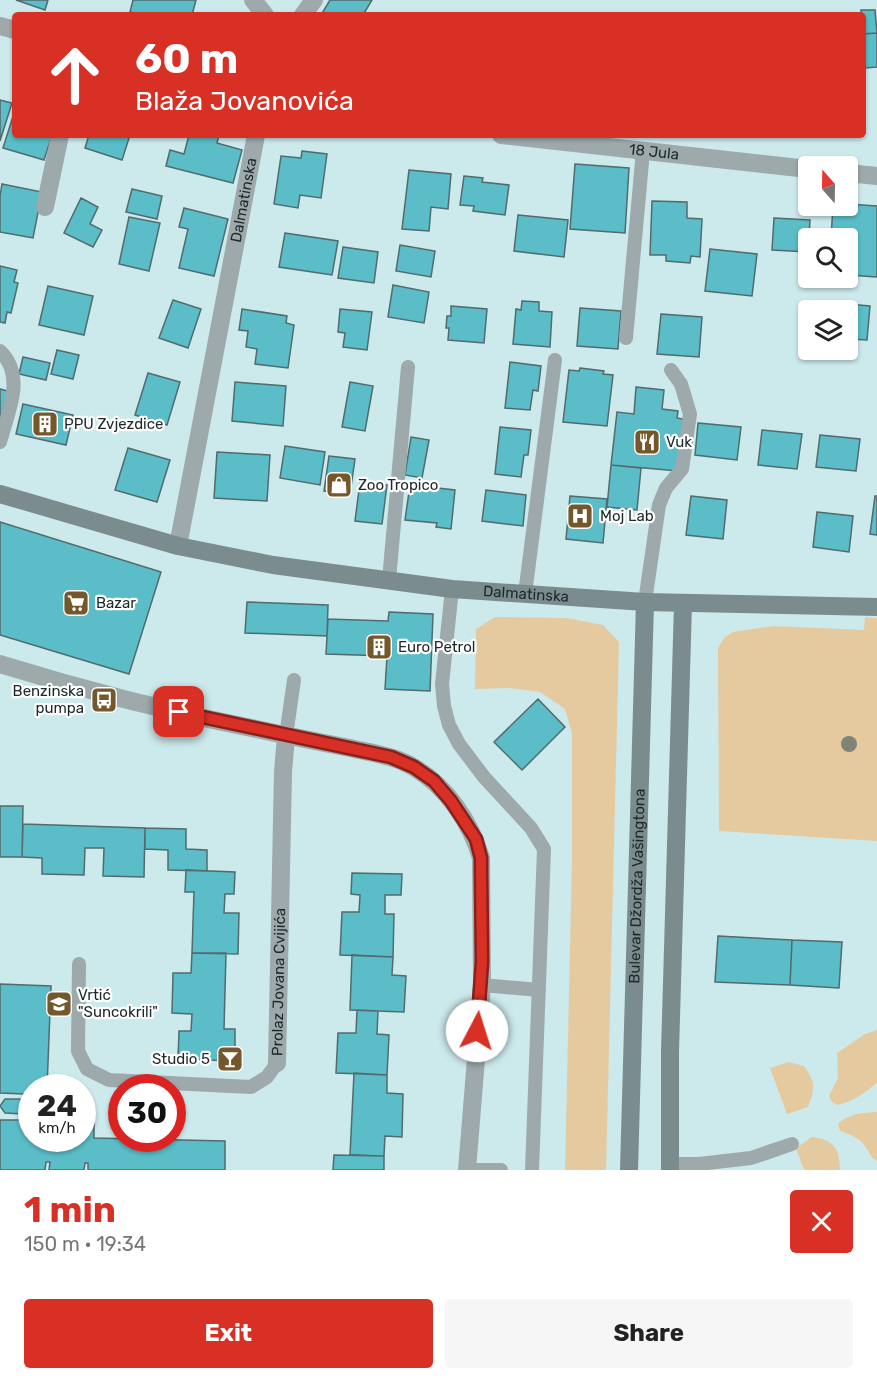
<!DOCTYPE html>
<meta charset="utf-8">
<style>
:root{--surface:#fff;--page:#f6f6f6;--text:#222;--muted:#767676;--accent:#d93025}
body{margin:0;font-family:Rubik,sans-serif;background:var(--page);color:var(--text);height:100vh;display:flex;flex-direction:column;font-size:22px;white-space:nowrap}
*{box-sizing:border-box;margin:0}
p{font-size:20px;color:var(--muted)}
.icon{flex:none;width:33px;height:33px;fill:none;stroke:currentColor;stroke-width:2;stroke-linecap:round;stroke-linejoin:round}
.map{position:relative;height:1170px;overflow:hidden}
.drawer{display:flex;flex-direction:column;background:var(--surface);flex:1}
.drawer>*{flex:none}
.hud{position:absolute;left:12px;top:12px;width:854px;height:126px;border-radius:6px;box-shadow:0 2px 4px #0004;background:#d93025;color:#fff;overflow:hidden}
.needle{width:39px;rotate:340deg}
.fabs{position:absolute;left:798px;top:156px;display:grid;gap:12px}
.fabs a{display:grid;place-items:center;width:60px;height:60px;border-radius:6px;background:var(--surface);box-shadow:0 2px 4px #0004;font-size:30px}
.speed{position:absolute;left:18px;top:1074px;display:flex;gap:12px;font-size:30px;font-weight:700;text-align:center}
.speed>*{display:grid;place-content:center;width:78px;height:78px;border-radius:50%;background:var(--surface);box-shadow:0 2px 4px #0004;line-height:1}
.speed small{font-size:15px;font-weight:400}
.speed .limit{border:9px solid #d22;background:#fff;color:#111}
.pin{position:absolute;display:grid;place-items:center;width:51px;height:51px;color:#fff;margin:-26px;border-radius:12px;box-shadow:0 3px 9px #0006}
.me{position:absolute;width:66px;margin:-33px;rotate:5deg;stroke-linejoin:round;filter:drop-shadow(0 0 4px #0008)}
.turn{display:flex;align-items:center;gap:21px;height:126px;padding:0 24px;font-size:27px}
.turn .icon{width:78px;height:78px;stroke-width:2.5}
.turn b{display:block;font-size:42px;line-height:51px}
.round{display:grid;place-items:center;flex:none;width:63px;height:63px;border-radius:6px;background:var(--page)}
.overview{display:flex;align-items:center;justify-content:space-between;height:102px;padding:0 24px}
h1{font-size:36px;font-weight:700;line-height:45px;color:var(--accent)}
.cta{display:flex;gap:12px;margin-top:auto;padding:12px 24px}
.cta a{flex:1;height:69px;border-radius:6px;background:var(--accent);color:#fff;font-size:24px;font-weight:700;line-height:69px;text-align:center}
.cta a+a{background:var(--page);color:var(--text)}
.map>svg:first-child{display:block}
.green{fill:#e5caa0}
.building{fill:#5abdc7;stroke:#516b6e;stroke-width:1.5}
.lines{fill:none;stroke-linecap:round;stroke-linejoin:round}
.lane{stroke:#9da9aa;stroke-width:14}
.street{stroke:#9da9aa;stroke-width:18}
.secondary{stroke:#7a8c8e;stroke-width:18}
.tree{fill:#808375}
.route-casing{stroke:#8d1f18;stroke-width:15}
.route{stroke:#d93025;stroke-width:10}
.labels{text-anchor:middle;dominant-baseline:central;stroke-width:4.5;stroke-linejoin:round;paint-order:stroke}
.street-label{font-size:15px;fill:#1d2829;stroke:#fff}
.poi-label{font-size:15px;fill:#1d2829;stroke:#fff;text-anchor:start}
</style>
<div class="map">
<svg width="877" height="1170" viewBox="0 0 877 1170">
<rect width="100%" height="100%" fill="#cce9ec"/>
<path class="green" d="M495,617l72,1 36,7 16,17 -13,528h-41l7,-311v-126l-7,-24 -25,-17 -30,-4 -35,1 1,-60z
M865,617l12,1v223l-158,-10 -1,-183 6,-10 9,-6 40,-6 91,4z
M877,1030v53c-13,10 -24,19 -40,22l-5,-3 -3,-6 9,-18 -1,-25 28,-19z
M789,1062l15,4c12,17 11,22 4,41l-21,7 -17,-46z
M877,1112v49c-7,-4 -7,-8 -12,-15 -5,-8 -16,-12 -25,-15l-2,-7c11,-11 24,-11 39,-12z
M812,1137c21,2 28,12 28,33h-36l-8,-22z"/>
<path class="building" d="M16,0h32l-3,10z
M133,0h63l-4,15h-50l-12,-3z
M330,0h42l-9,15h-42z
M861,10h14l2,23 -14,1z
M877,33v34l-12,1 -2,-34z
M863,34l2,34 -3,2v-36z
M0,100l12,3 -12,38z
M15,110v25h37l-8,25 -41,-12z
M89,135h41l-8,25 -37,-12z
M189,135h30l-2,8 25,7 -9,33 -67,-17 4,-16 14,4z
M302,151l25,3 -6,44 -21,-3 -2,13 -24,-4 7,-48 20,2z
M575,164l54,4 -4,65 -55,-4z
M409,170l42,4 -3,35 -17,-2 -2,24 -27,-2z
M464,176l19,2 -1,4 27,3 -4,30 -32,-4 1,-5 -14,-1z
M2,184l40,8 -9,46 -33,-6v-36z
M132,189l30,7 -5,23 -31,-7z
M81,198l17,9 -8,17 12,6 -9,17 -29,-14z
M652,201l35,1v16l15,1 -2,38 -9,-1 -1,7 -24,-2v-6h-16z
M848,204l29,2v71l-29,-2v-37h-17l2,-32z
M184,208l44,11 -14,57 -35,-8 9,-39 -9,-2z
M518,215l50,5 -4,37 -50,-6z
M129,217l31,6 -11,48 -30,-7z
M774,218l36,2 -2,32 -36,-2z
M285,233l53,8 -6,34 -53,-8z
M400,245l35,6 -4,26 -35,-6z
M343,247l35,5 -4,31 -36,-5z
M710,249l47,5 -5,42 -47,-5z
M0,266l17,4 -3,12 4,1 -7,30 -4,-1 -2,11 -5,-1z
M393,285l36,7 -5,31 -36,-6z
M48,286l45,10 -9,39 -45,-10z
M173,300l28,9 -13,39 -29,-10z
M522,301l17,1v9l13,1 -2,35 -37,-3 3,-35 5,1z
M835,303l35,3 -3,34 -18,-1 -1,8v-37h-14z
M451,306l36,3 -3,34 -36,-3 1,-12h-3l1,-12h4z
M580,308l41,3 -3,38 -41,-3z
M242,309l45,7 -1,7 8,2 -6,43 -33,-4 2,-15 -11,-2 2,-16 -9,-1z
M340,309l32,3 -5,38 -24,-3 2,-14 -7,-1z
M661,314l41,3 -3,40 -42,-3z
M57,350l22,5 -6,24 -22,-5z
M23,357l27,6 -4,17 -27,-6z
M510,362l31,4 -3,25 -5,-1 -3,20 -25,-2z
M580,368l24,3 -1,3 10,1 -6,51 -44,-4 6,-52 10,1z
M148,373l32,9 -13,43 -32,-10z
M235,382l51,4 -3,40 -51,-5z
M350,382l23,4 -8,45 -23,-4z
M636,387l28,3 -2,19 16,2 -1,7 6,1 -5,52 -67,-6 6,-53 17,2z
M0,389l8,2 -8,32z
M23,404l50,11 -7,30 -50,-11z
M698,423l43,4 -4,33 -42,-5z
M500,427l31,3 -3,25h-4l-3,22 -26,-3z
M762,430l40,4 -5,35 -39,-4z
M820,435l40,4 -4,32 -40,-4z
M411,437l18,3 -7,38 -17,-3z
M285,446l40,6 -5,33 -40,-7z
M128,448l42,12 -13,42 -42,-12z
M217,452l53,3 -3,46 -53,-3z
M329,456l26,3 -5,35 -26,-3z
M611,465l30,3 -4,42 -30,-3z
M360,482l27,3 -5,39 -27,-3z
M410,485l45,5 -4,39 -15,-2 1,-4 -32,-3z
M486,490l40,5 -3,31 -41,-5z
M570,496l37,3 -4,44 -37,-4z
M691,496l36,4 -4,39 -37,-4z
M875,496h2v39l-7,-1z
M817,512l36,4 -4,36 -36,-5z
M0,522l161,50 -32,102 -129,-39z
M247,602l81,3 -1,31 -82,-3z
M389,612l44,2 -3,77 -45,-2 2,-33 -61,-2 2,-35 60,2z
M538,699l27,28 -43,43 -28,-28z
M0,806h23l-1,51h-22z
M23,824l122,4 -1,49 -41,-1 1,-28h-19l-1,27 -42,-1v-16l-20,-1z
M145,828l41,1v20l21,1v21l-39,-1v-20l-23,-1z
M186,870l49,2 -1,22h-9l-1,19h15l-1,41 -46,-1 2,-61h-9z
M352,873l50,1 -1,21h-16v19h9l-1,43 -53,-2 2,-43h17l1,-17 -9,-1z
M718,936l74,4 -2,45 -75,-3z
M792,940l50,2 -3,46 -49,-3z
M192,953h34l-2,76h11v32l-57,-2 1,-28h12l1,-17 -20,-1 1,-40h18z
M352,955l41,2 -1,18 14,1 -2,36 -54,-2z
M0,984l51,2 -4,102h-15v50h50v-27h12v27l131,3v29h-137v-7h-3l-1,7h-35l1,-8h-4l-1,8h-45v-50h23v-6l-18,-1 -5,-7 5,-7h18l1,-5 -24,-1z
M357,1010l21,1 -1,23 12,1 -2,40 -51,-2 2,-40h18z
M354,1073l33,2v18l16,1 -1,43 -17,-1 -1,20 -34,-1z
M334,1155l50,1v14h-51z"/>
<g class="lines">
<path class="lane" d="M626,338l17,-187
M0,351c26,25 8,61 0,91
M389,580l19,-213
M452,589l-10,95 2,22 5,19 10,19 25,33 47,51 13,21 -12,321
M525,594l30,-234
M645,602l14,-97 7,-17 16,-19 8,-55 -9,-30 -10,-14
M286,736l8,-56
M79,964l-1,87 9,18 22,11 142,7 16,-10 10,-14
M482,985l57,5
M670,1164h29l52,-6 41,-14
M468,1170h33"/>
<g class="street">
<path d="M253,0l12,15"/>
<path d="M303,15l11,-15"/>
<path d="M0,26l15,4"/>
<path id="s1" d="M501,135l307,34"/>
<path d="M848,173l29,3"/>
<path d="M45,207l15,-72"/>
<path id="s2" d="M178,546l78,-411"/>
<path d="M0,664c84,26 170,48 256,65 32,7 63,13 94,19 22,5 46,8 65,20 32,19 56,55 66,90l1,127 -15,185"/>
<path id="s3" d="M277,1063l6,-291 3,-36"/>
</g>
<g class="secondary">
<path id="s4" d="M0,494l178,52 95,19 179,24 193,13 232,5"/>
<path id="s5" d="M629,1170l16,-568"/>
<path d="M670,1170v-118l13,-448"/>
</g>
</g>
<circle class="tree" cx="849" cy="744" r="8"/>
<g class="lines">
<defs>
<path id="route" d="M179,712l212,45 23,10 20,14 17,20 25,38 5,19v12l1,92 -5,69"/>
</defs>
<use href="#route" class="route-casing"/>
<use href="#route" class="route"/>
</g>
<defs>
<symbol id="building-square" viewBox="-11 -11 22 22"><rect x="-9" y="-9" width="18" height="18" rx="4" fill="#74582b" stroke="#fff"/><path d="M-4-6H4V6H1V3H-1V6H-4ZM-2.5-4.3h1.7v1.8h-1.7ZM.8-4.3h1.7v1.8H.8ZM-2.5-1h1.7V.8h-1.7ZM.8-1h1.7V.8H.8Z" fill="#fff"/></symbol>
<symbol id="restaurant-square" viewBox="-11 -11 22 22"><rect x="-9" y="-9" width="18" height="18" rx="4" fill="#74582b" stroke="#fff"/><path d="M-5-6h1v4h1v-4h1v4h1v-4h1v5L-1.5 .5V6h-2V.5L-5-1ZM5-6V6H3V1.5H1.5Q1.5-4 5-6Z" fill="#fff"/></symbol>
<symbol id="shop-square" viewBox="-11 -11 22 22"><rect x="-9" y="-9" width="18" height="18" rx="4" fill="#74582b" stroke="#fff"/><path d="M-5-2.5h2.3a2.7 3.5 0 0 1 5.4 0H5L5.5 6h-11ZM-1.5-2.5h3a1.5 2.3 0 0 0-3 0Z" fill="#fff"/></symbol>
<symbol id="hospital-square" viewBox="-11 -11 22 22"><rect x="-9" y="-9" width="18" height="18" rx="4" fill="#74582b" stroke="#fff"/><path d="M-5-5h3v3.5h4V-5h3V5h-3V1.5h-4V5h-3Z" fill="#fff"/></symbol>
<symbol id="supermarket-square" viewBox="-11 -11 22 22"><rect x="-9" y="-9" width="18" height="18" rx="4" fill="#74582b" stroke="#fff"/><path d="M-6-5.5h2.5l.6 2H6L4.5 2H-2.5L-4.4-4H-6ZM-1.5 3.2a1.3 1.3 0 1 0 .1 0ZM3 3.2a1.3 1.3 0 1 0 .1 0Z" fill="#fff"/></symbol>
<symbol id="bus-square" viewBox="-11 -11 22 22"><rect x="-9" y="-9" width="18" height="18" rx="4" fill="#74582b" stroke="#fff"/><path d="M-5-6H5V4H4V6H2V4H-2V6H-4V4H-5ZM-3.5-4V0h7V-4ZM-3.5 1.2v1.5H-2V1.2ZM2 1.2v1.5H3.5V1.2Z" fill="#fff"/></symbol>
<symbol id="school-square" viewBox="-11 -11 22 22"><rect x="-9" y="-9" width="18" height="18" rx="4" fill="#74582b" stroke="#fff"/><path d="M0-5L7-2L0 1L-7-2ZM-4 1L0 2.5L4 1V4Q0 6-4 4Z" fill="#fff"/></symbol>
<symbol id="bar-square" viewBox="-11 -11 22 22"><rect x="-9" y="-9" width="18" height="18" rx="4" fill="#74582b" stroke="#fff"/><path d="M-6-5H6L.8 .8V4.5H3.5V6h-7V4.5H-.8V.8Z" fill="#fff"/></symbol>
</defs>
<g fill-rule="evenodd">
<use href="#building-square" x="30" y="409" width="30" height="30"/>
<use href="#restaurant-square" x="632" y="427" width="30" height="30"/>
<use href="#shop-square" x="324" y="470" width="30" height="30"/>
<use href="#hospital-square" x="565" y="501" width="30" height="30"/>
<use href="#supermarket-square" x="61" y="588" width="30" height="30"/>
<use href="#building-square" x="364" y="632" width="30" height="30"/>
<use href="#bus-square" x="89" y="685" width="30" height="30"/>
<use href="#school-square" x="44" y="989" width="30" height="30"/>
<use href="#bar-square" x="215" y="1044" width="30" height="30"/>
</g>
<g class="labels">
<g class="street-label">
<text stroke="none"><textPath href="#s1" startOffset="154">18 Jula</textPath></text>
<text stroke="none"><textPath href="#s2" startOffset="352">Dalmatinska</textPath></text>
<text stroke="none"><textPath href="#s4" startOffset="537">Dalmatinska</textPath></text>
<text stroke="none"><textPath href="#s5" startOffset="284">Bulevar Džordža Vašingtona</textPath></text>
<text stroke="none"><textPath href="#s3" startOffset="81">Prolaz Jovana Cvijića</textPath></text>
</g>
<g class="poi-label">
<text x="64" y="424">PPU Zvjezdice</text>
<text x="666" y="442">Vuk</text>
<text x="358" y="485">Zoo Tropico</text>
<text x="600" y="516">Moj Lab</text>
<text x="96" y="603">Bazar</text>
<text x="398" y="647">Euro Petrol</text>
<text x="84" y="691" text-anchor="end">Benzinska<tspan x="84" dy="17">pumpa</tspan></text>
<text x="78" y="995">Vrtić<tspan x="78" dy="17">"Suncokrili"</tspan></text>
<text x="210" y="1059" text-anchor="end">Studio 5</text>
</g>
</g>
</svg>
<div class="fabs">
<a><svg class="needle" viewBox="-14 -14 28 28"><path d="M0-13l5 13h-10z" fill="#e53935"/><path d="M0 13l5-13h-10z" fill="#767676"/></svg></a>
<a><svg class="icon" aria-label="search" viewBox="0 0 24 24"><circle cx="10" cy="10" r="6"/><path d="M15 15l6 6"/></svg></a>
<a><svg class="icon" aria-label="layers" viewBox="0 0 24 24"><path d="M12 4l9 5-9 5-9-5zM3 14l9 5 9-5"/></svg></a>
</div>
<div class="speed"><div>24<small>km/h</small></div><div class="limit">30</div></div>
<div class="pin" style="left:179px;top:712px;background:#d93025"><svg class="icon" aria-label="arrive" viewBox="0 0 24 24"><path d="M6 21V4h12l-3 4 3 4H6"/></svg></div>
<svg class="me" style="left:477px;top:1031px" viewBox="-20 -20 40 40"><circle r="19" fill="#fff"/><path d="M0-13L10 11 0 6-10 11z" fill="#d93025"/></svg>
<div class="hud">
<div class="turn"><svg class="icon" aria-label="ahead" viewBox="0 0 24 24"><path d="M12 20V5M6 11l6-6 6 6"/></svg><div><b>60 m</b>Blaža Jovanovića</div></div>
</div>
</div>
<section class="drawer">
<div class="overview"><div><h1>1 min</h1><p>150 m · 19:34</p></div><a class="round" style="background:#d93025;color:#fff"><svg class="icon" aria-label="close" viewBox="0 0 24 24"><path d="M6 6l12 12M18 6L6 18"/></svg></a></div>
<div class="cta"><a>Exit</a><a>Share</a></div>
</section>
